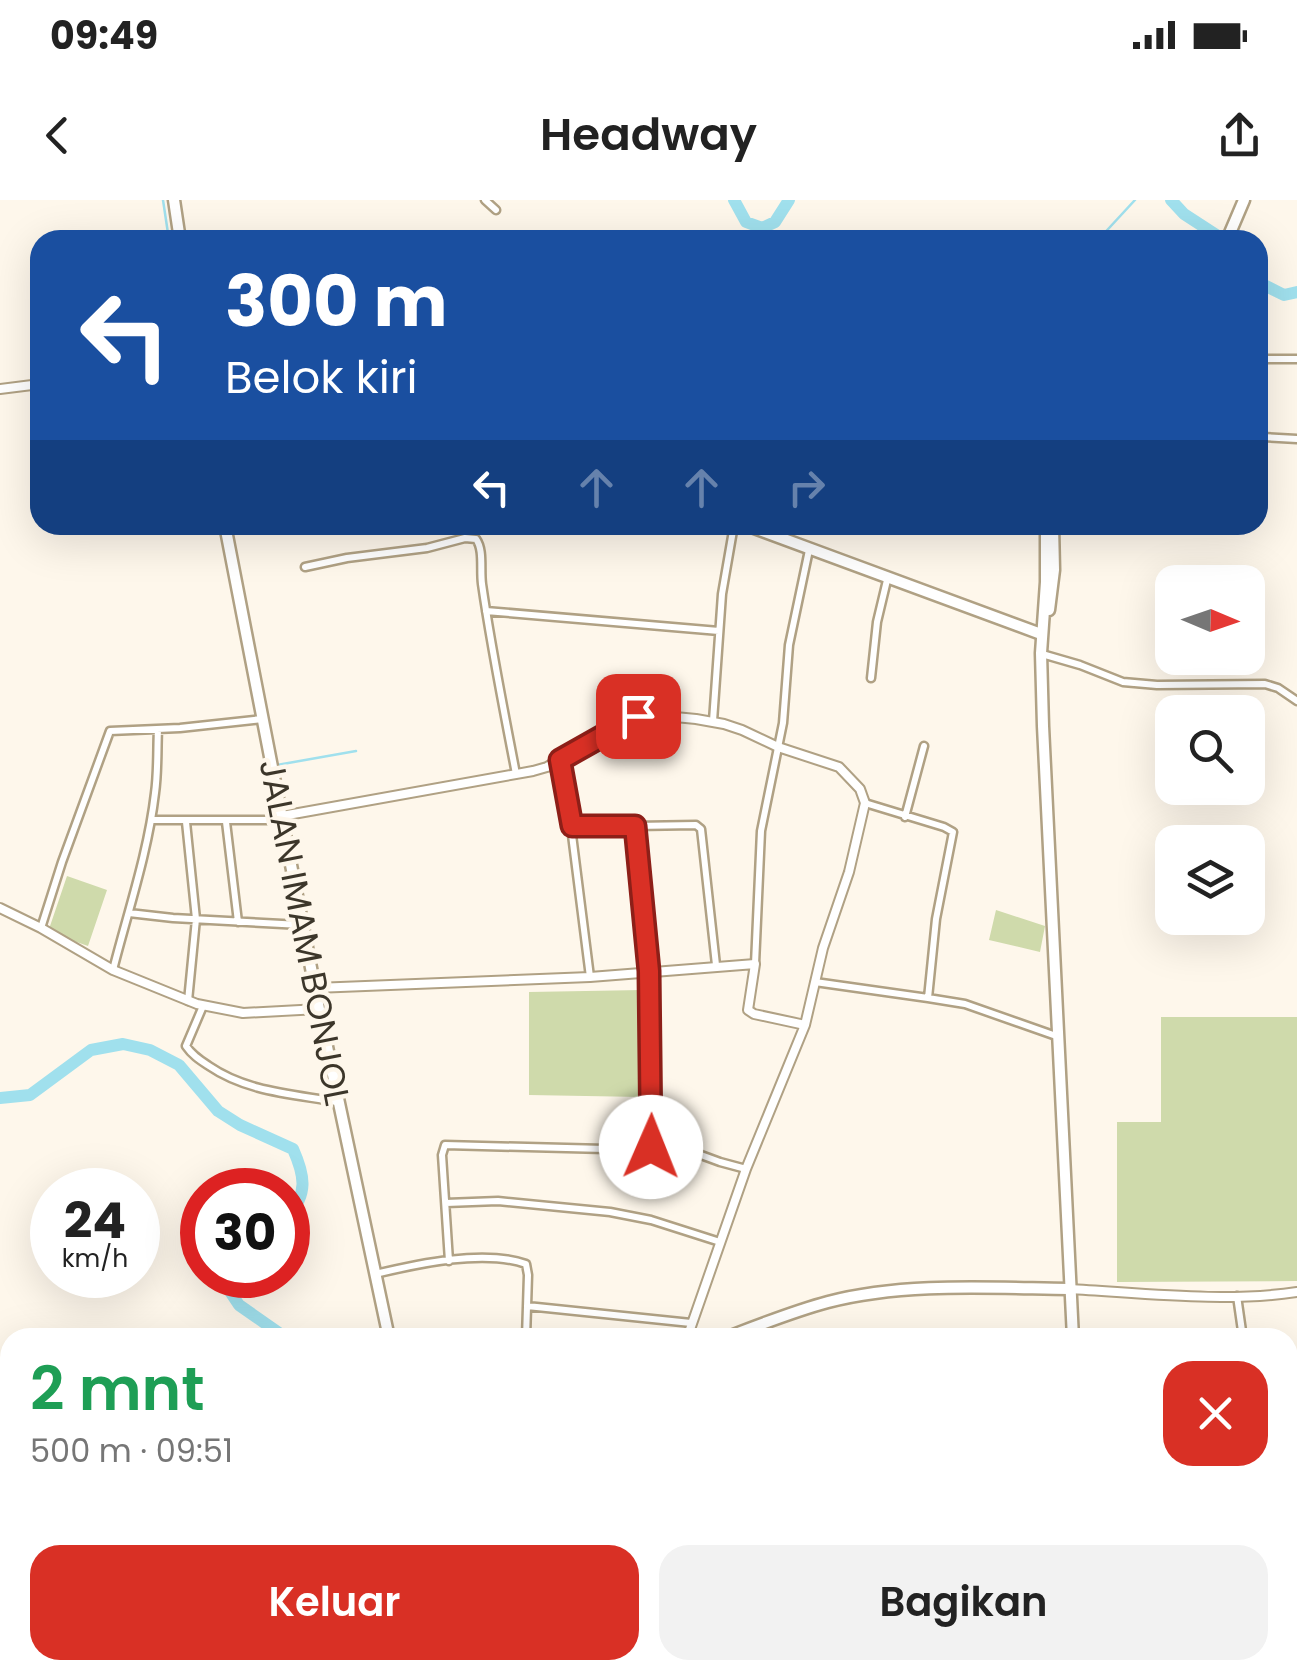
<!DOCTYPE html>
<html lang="id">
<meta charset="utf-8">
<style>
:root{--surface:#fff;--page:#f2f2f2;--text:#222;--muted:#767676;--accent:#d93025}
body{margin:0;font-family:Poppins,sans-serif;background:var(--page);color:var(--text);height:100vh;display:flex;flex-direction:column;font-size:38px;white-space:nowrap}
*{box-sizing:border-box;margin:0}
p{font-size:32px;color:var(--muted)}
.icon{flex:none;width:55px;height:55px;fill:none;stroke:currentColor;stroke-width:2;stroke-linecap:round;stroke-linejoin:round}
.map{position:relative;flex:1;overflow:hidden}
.drawer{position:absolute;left:0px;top:1128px;width:1298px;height:352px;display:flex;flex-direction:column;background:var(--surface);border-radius:30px 30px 0 0;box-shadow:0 10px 40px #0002}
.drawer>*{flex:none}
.top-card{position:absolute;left:30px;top:30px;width:1238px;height:305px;border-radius:30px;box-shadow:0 10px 40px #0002;background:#1a4fa0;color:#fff;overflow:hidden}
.needle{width:65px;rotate:92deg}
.fabs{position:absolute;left:1155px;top:365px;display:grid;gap:20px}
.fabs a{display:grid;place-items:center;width:110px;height:110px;border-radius:20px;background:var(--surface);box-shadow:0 10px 40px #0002;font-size:50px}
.speed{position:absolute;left:30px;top:968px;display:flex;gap:20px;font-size:50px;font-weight:700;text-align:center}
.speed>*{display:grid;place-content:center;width:130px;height:130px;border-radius:50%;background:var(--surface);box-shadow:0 10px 40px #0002;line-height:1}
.speed small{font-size:25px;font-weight:400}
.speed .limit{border:15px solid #d22;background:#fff;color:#111}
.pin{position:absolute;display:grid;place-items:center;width:85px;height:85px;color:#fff;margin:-42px;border-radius:20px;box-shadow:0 5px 15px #0006}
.me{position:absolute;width:110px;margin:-55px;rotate:1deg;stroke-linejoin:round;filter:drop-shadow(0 0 8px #0008)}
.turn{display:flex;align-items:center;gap:35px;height:210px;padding:0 30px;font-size:45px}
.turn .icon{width:130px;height:130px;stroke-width:2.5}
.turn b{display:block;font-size:70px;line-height:85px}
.lanes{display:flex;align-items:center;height:95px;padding:0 30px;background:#0003;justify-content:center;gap:50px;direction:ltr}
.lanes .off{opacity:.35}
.round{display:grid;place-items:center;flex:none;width:105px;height:105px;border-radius:30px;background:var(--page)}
.overview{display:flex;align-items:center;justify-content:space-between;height:170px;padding:0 30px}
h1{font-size:60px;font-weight:600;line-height:75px;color:#1e9e55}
.action{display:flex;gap:20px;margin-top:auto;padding:20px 30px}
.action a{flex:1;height:115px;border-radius:30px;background:var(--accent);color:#fff;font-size:40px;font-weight:600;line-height:115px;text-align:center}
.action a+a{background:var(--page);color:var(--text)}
.status{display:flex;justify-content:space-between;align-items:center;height:70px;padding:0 50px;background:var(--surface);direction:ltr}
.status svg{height:28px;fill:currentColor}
header{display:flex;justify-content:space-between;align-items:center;height:130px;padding:0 30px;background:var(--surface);font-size:45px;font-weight:600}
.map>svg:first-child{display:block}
.green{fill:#cfdaab}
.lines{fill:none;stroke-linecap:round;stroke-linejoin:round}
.stream{stroke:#a0e0ed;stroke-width:2.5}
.river{stroke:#a0e0ed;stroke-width:12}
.minor-casing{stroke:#b0a184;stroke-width:11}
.tertiary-casing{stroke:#b0a184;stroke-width:12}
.secondary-casing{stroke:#b0a184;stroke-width:14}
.primary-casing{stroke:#b0a184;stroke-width:15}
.trunk-casing{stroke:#b0a184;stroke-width:15}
.minor{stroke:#fff;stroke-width:6}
.tertiary{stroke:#fff;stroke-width:8}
.secondary{stroke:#fff;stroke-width:9}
.primary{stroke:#fff;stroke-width:10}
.trunk{stroke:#fff;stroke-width:10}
.route-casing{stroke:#8d1f18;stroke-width:25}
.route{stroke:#d93025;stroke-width:18}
.labels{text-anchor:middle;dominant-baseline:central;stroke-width:9;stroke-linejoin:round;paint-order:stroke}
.street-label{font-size:35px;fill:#3c362a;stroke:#fef7eb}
</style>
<div class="status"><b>09:49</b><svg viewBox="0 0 49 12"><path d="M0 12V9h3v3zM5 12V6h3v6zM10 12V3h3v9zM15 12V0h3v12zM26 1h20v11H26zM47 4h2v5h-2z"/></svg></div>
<header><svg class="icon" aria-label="back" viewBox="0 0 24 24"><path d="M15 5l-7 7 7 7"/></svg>Headway<svg class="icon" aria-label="share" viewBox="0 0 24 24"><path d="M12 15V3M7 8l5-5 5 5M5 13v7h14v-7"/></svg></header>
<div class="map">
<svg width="1297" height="1479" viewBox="0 0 1297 1479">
<rect width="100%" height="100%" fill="#fef7eb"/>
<path class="green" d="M67,676l40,14 -19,56 -40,-14z
M996,710l49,16 -5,26 -51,-12z
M642,790v107l-113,-2v-103z
M1161,817h136v264l-180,1v-160h44z
M339,1470h136l3,9h-139z"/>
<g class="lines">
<path class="stream" d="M163,0l6,40
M1098,40l37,-40
M277,565l79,-14"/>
<path class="river" d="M734,0l12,22 16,6 13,-6 14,-22
M1171,0l13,14 40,26
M1258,82l26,13 13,-3
M0,898l30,-3 61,-45 32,-6 27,6 29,15 39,46 22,14 53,24c12,27 15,45 -5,67
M202,1041v7
M219,1075l20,30 47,33
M799,1470v9
M72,1479l2,-9
M1230,1479l11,-9"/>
<defs>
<path id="minor" d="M485,0l11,10
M1258,159h39
M1263,237l34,2
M305,367l42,-9 80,-10 38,-10 11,1c8,11 4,30 6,45 9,63 22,127 34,190
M486,411l233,20
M1042,454l38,11 43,17 34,3 108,-1 13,4 19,13
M871,478l6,-56 11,-46
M713,521l9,-127 12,-69
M560,559l11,68 19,150
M865,603l79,24 9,5 -17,87 -8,79 37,6 94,33
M905,617l19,-71
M151,620h130
M186,622l10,97 -8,82
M226,622l12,100
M635,626l61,-1 5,4 15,136
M129,713l44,5 128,7
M41,728l21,-66 48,-131 70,-3 82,-9
M755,764l6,-133 22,-108 6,-78 20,-95
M113,770c15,-59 35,-117 42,-177 3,-21 2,-43 3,-64
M815,782l113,16
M203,806l-17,40c6,9 14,14 23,20 38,26 84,28 128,36
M652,937l68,25 26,7
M446,1003l52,-2 112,11 41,8 69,22
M449,1061l-7,-106 3,-10 199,5 5,-2 3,-4 -3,-173 -14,-145 -64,1
M375,1074c42,-10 109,-25 151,-10l2,11 -2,63
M1237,1096l6,42
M527,1106l164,17"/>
<path id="tertiary" d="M0,189l40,-5
M282,616l251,-45 14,-4 83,-49 14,-4 52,5 28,5 18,6 36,17 61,20 21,22 5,14 -16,69 -26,76 -18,77 -59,144 -59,169
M0,708l41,20 72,42 84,34 46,9 76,-4
M315,788l275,-11 165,-13 -7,46 6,4 51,11
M1069,1089c74,4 155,14 228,3"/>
<path id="secondary" d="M609,1470l1,9"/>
<path id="primary" d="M746,325l295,109
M725,1138c34,-13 69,-27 103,-36 76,-20 164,-14 241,-13"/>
<path id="trunk" d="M174,0l6,40
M1227,40l17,-40
M225,325l94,484 70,329
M1046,325v57l-5,71 2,73 30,612
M1049,410l5,-40 -1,-45
M495,1470l3,9
M1113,1470v9"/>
</defs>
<use href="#minor" class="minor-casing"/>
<use href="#tertiary" class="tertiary-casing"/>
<use href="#secondary" class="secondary-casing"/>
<use href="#primary" class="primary-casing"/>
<use href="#trunk" class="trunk-casing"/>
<use href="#minor" class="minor"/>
<use href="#tertiary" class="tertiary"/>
<use href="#secondary" class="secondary"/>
<use href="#primary" class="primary"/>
<use href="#trunk" class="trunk"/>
</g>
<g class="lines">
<defs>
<path id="route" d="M638,516l-78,44 12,66h63l14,145 2,176"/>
</defs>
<use href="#route" class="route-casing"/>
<use href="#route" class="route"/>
</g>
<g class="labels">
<g class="street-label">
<text transform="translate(305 732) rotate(79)">JALAN IMAM BONJOL</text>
</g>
</g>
</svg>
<div class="fabs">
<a><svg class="needle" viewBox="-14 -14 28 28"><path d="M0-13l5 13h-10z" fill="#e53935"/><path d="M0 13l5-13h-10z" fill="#767676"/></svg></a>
<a><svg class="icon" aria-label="search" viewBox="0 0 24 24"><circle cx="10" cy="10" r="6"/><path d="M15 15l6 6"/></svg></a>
<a><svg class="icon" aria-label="layers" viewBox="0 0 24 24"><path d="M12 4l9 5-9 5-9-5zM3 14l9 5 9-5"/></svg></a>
</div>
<div class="speed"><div>24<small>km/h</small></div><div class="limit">30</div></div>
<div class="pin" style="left:638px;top:516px;background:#d93025"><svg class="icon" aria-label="arrive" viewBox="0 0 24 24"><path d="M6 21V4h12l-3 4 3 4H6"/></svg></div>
<svg class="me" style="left:651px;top:947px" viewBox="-20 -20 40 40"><circle r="19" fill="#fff"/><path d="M0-13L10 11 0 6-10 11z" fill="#d93025"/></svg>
<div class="top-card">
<div class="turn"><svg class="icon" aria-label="left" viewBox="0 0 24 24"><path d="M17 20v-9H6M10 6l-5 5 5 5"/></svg><div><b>300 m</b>Belok kiri</div></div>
<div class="lanes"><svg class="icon" aria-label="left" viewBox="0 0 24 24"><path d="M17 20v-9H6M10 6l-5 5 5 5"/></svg><svg class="icon off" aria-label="ahead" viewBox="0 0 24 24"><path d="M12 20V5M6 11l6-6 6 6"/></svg><svg class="icon off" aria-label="ahead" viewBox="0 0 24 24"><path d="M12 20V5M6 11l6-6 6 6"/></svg><svg class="icon off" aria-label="right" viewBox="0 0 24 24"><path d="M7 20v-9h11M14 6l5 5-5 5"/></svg></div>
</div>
<section class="drawer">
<div class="overview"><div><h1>2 mnt</h1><p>500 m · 09:51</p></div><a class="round" style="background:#d93025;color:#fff"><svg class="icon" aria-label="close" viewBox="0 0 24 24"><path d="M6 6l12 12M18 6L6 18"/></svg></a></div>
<div class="action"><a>Keluar</a><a>Bagikan</a></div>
</section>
</div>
